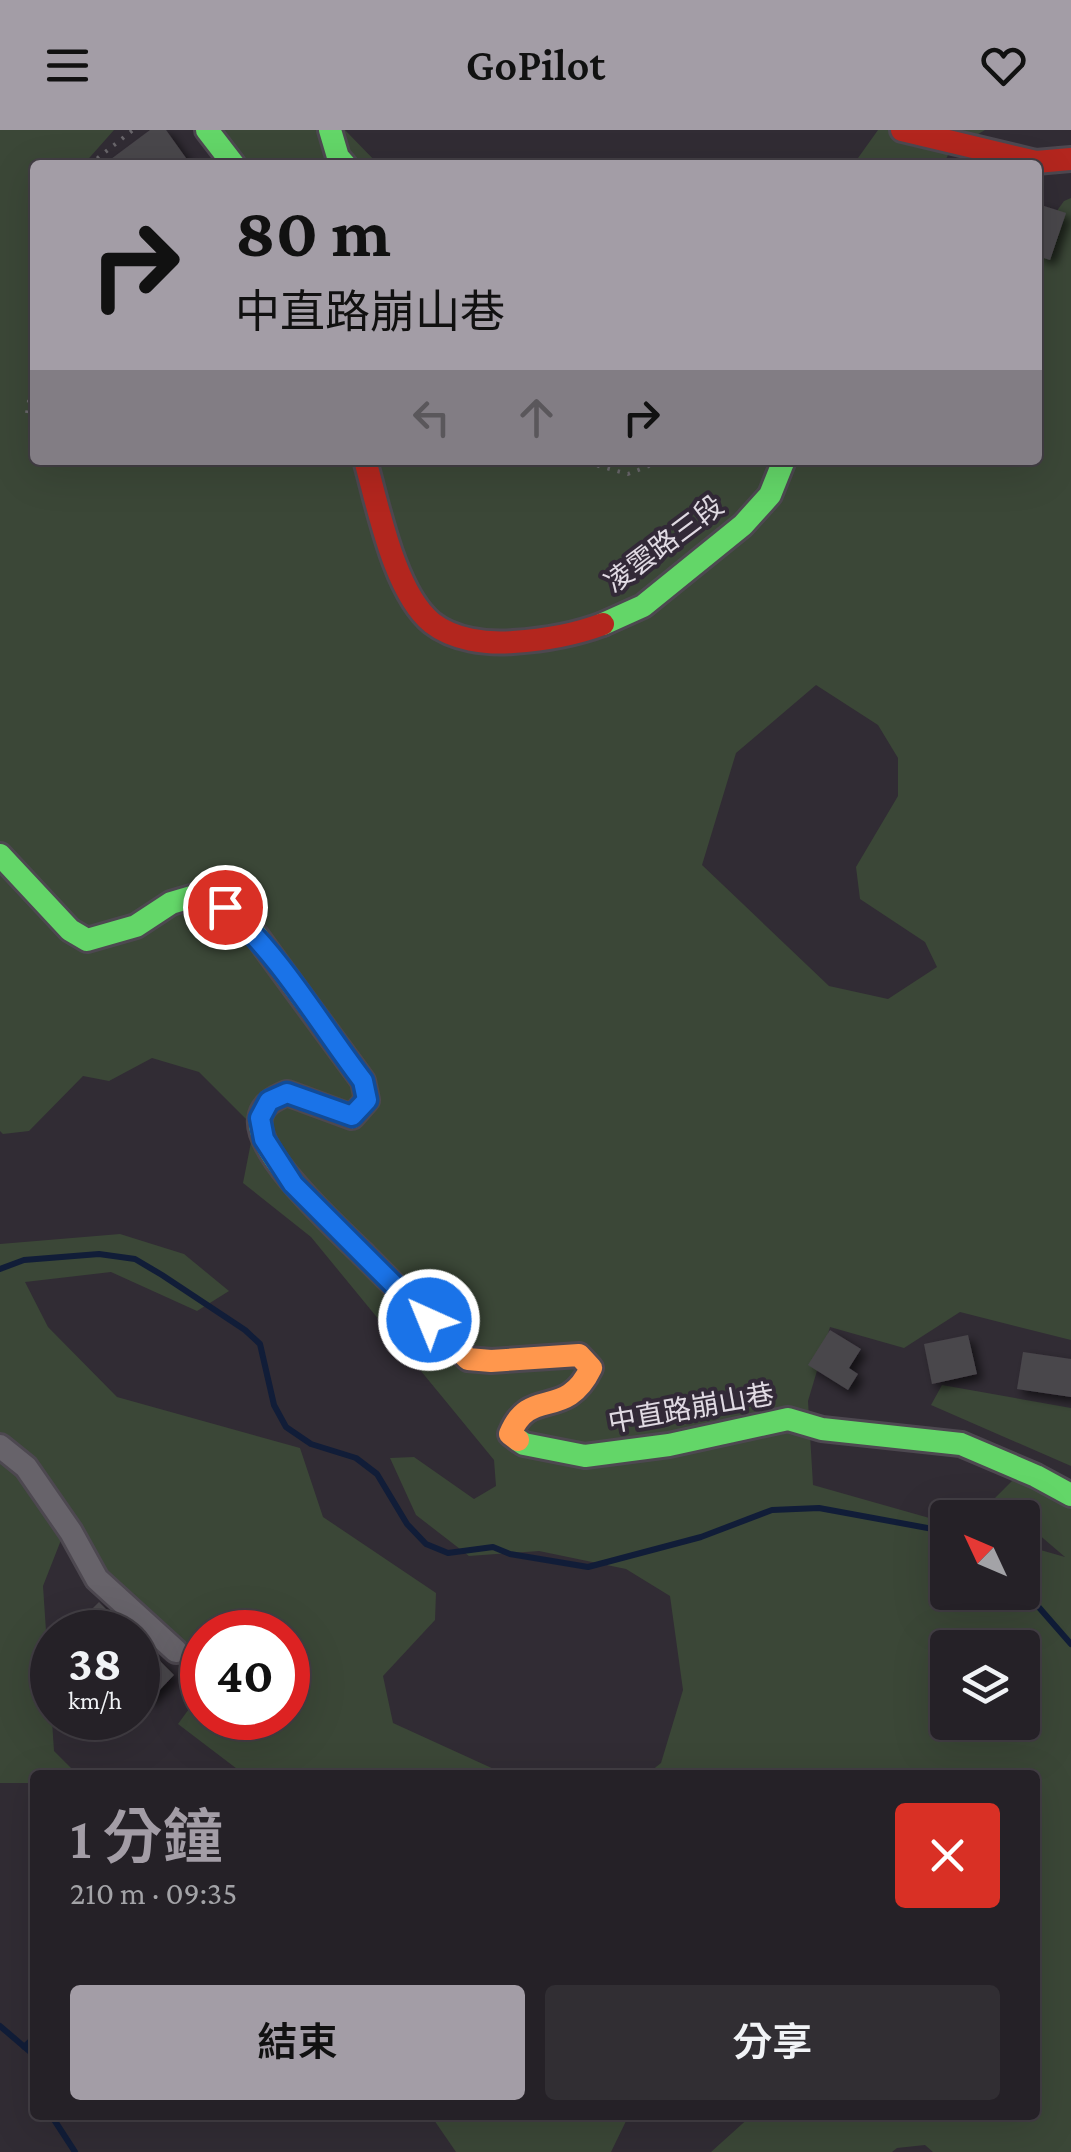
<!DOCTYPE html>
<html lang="zh-TW">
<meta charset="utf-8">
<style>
:root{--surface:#252127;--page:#312e33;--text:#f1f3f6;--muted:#a3a3a7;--line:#423e44;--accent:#a39da6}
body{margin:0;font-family:"Crimson Pro","Noto Sans TC",serif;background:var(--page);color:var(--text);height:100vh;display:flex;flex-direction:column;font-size:38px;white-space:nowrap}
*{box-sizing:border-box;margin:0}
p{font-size:32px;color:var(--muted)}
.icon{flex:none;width:55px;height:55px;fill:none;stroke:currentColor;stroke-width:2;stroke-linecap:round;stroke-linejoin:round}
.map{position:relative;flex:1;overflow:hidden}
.panel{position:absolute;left:30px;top:1640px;width:1010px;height:350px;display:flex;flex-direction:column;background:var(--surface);border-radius:10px;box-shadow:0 10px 40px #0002,0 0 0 2px var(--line)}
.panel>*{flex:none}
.top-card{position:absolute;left:30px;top:30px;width:1012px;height:305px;border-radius:10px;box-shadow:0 10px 40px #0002,0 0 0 2px var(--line);background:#a39da6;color:#111;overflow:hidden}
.needle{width:65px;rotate:314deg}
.buttons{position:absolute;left:930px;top:1370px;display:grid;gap:20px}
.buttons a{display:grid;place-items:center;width:110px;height:110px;border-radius:10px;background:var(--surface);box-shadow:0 10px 40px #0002,0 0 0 2px var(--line);font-size:50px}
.speed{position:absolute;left:30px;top:1480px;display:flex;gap:20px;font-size:50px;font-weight:700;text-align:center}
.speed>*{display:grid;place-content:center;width:130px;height:130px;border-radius:50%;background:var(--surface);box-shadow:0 10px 40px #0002,0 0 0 2px var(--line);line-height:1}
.speed small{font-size:25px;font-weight:400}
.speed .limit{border:15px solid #d22;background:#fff;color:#111}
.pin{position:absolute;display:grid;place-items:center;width:85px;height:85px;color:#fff;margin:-42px;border:5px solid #fff;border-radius:50%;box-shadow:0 2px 10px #0007}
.me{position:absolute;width:110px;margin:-55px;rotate:316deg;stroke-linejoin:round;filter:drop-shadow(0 0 8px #0008)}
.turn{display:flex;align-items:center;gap:35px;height:210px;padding:0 40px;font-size:45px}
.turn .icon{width:130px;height:130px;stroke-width:2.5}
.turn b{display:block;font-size:70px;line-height:85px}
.lanes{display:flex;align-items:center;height:95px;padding:0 40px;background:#0003;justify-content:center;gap:50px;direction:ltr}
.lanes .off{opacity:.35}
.round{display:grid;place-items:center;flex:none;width:105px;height:105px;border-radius:10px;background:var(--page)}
.summary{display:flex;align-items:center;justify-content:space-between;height:170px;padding:0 40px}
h1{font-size:60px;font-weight:600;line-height:75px;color:var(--accent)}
.action{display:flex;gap:20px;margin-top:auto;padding:20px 40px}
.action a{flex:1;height:115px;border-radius:10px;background:var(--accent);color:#111;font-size:40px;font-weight:600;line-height:115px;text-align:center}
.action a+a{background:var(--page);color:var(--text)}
header{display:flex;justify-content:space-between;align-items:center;height:130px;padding:0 40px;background:var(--accent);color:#111;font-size:45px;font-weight:600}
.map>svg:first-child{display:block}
.green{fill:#3b4737;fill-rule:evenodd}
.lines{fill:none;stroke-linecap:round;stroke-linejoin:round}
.stream{stroke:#111d38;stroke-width:6}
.building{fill:#4a464c;filter:url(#shadow)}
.street-casing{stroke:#4d4850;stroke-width:28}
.fast-casing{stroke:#4d4850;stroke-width:28}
.slow-casing{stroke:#4d4850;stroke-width:28}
.jam-casing{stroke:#4d4850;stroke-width:28}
.path{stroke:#69666b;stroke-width:4;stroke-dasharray:2.5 8;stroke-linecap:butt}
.street{stroke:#67636a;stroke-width:22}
.fast{stroke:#63d668;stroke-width:22}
.slow{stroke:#ff974d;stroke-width:22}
.jam{stroke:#b3261e;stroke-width:22}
.route-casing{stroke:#114b97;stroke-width:25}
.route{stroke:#1a73e8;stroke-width:18}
.labels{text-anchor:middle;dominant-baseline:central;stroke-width:8;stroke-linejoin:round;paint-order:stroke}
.street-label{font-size:28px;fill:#e0dae3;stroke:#322937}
</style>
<header><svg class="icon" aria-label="menu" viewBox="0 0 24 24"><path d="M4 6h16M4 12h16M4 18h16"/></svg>GoPilot<svg class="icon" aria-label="heart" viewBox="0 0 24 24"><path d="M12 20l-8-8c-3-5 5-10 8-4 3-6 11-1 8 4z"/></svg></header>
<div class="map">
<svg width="1071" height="2022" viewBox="0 0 1071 2022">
<defs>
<filter id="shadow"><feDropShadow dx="5.5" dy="5.5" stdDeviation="5" flood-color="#0009"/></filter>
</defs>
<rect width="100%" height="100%" fill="#312c34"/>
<path class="green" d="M0,0h114l-31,35h-48v295h1003v-223l26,-36 7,-3v1142l-111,-28 -56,36 -74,-21 -22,74 5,84 134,38 1,69h74l1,-47 42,12 -42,-36 -1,-3 -27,-20 28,-28 48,17v665h-138l-8,-7 -28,3 -5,4h-181l41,-37h283v-340h-389l15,-12 22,-73 -13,-94 -44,-27 -87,-18 -70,5 -53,-41 -26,-57 24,-1 60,42 22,-13 -2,-26 -183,-223 -68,-54 11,-56 -55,-55 -47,-14 -43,23 -26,-5 -54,55 -26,3 -3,-3zM816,555l62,40 20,33v38l-42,71 4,32 65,43 12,25 -49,32 -59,-13 -127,-121 34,-112zM948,1518h74v74h-74z
M204,0h141l34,35h-138z
M878,0h107l-35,21 -7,14h-90z
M120,1104l64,20 45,37 -32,20 -86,-39 -86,10 23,45 69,70 183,51 23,69 113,76 -1,27 -52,56 10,47 114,52h-262l-67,-51 24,-33v27h86v-86h-86v56l-139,-153 -20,51 11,165 24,24h-43v8h-35v-539z
M942,1255l129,23v58l-140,-61z
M439,1985h190l-18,37h-155l-22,-32z"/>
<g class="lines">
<path class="stream" d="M0,1139l24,-9 75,-6 36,5 27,16 83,55 15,14 14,61 12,22 25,17 45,14 21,16 30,50 19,20 22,9 45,-6 17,7 78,13 113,-30 71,-27 47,-2 114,21 15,7
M1022,1458l49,56
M0,1896l35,30
M24,1917l11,-10
M51,1985l24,37"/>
</g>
<path class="building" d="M150,0h16l25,35h-88z
M1038,74l28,9 -16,47 -12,-4z
M830,1200l31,19 -12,19 9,6 -10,16 -40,-25z
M968,1205l9,39 -45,10 -8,-40z
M1023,1222l48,7v38l-54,-8z
M99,1472l12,12 20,18h-41l-11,-10z
M138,1509l36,36 -25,26 -11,-11z"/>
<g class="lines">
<defs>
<path id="street" d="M0,1316l26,21 45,65 26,47 79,72"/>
<path id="fast" d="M207,0l27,35
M330,0l8,27 7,8
M603,494l40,-18 100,-81 27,-30 14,-35
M0,725l70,75 17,10 49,-14 35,-23 34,-10 51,42 107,146 4,19 -15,17 -65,-24c-12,5 -25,11 -27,26 -5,36 78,110 103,135
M518,1310l6,4 61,12 84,-11 119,-26 34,10 139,15 75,32 35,19"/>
<path id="slow" d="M363,1124l105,105 23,2 88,-6 12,13c-26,54 -61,17 -81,66l8,6"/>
<path id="jam" d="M902,0l134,32 35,-3
M365,330c13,46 29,132 67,163 22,17 54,21 81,19 31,-2 61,-7 90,-18"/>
</defs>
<use href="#street" class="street-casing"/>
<use href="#fast" class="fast-casing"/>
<use href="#slow" class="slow-casing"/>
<use href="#jam" class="jam-casing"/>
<path class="path" d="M89,35l44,-35
M27,283l8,-47
M577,330l51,14 36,-14"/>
<use href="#street" class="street"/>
<use href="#fast" class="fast"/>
<use href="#slow" class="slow"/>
<use href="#jam" class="jam"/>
</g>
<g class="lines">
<defs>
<path id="route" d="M225,777c56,49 93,115 138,174l4,19 -15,16 -65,-23 -18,8 -9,17 4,21 29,45 136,136"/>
</defs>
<use href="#route" class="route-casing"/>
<use href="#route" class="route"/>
</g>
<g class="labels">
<g class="street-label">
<text transform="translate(664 414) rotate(-37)">凌雲路三段</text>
<text transform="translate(691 1278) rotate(-10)">中直路崩山巷</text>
</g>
</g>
</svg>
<div class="buttons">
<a><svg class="needle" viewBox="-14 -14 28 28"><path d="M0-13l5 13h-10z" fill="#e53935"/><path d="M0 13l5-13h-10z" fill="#a3a3a7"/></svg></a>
<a><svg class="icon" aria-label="layers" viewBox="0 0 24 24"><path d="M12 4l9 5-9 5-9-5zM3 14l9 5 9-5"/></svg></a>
</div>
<div class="speed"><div>38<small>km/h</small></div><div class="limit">40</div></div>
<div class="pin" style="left:225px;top:777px;background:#d93025"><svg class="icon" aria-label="arrive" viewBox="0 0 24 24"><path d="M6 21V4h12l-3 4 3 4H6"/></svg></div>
<svg class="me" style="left:429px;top:1190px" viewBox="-20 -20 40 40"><circle r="17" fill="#1a73e8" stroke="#fff" stroke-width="3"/><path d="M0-11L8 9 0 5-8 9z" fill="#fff"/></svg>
<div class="top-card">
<div class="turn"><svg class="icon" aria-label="right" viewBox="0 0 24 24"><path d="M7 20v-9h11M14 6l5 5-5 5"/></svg><div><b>80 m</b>中直路崩山巷</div></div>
<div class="lanes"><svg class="icon off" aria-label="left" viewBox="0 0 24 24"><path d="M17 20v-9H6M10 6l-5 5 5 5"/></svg><svg class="icon off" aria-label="ahead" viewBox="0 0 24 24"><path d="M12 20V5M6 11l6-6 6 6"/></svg><svg class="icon" aria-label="right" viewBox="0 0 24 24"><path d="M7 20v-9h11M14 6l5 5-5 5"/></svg></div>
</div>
<section class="panel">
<div class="summary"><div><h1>1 分鐘</h1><p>210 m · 09:35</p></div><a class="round" style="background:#d93025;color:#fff"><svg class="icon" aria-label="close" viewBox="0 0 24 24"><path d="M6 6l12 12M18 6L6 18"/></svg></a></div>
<div class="action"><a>結束</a><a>分享</a></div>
</section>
</div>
